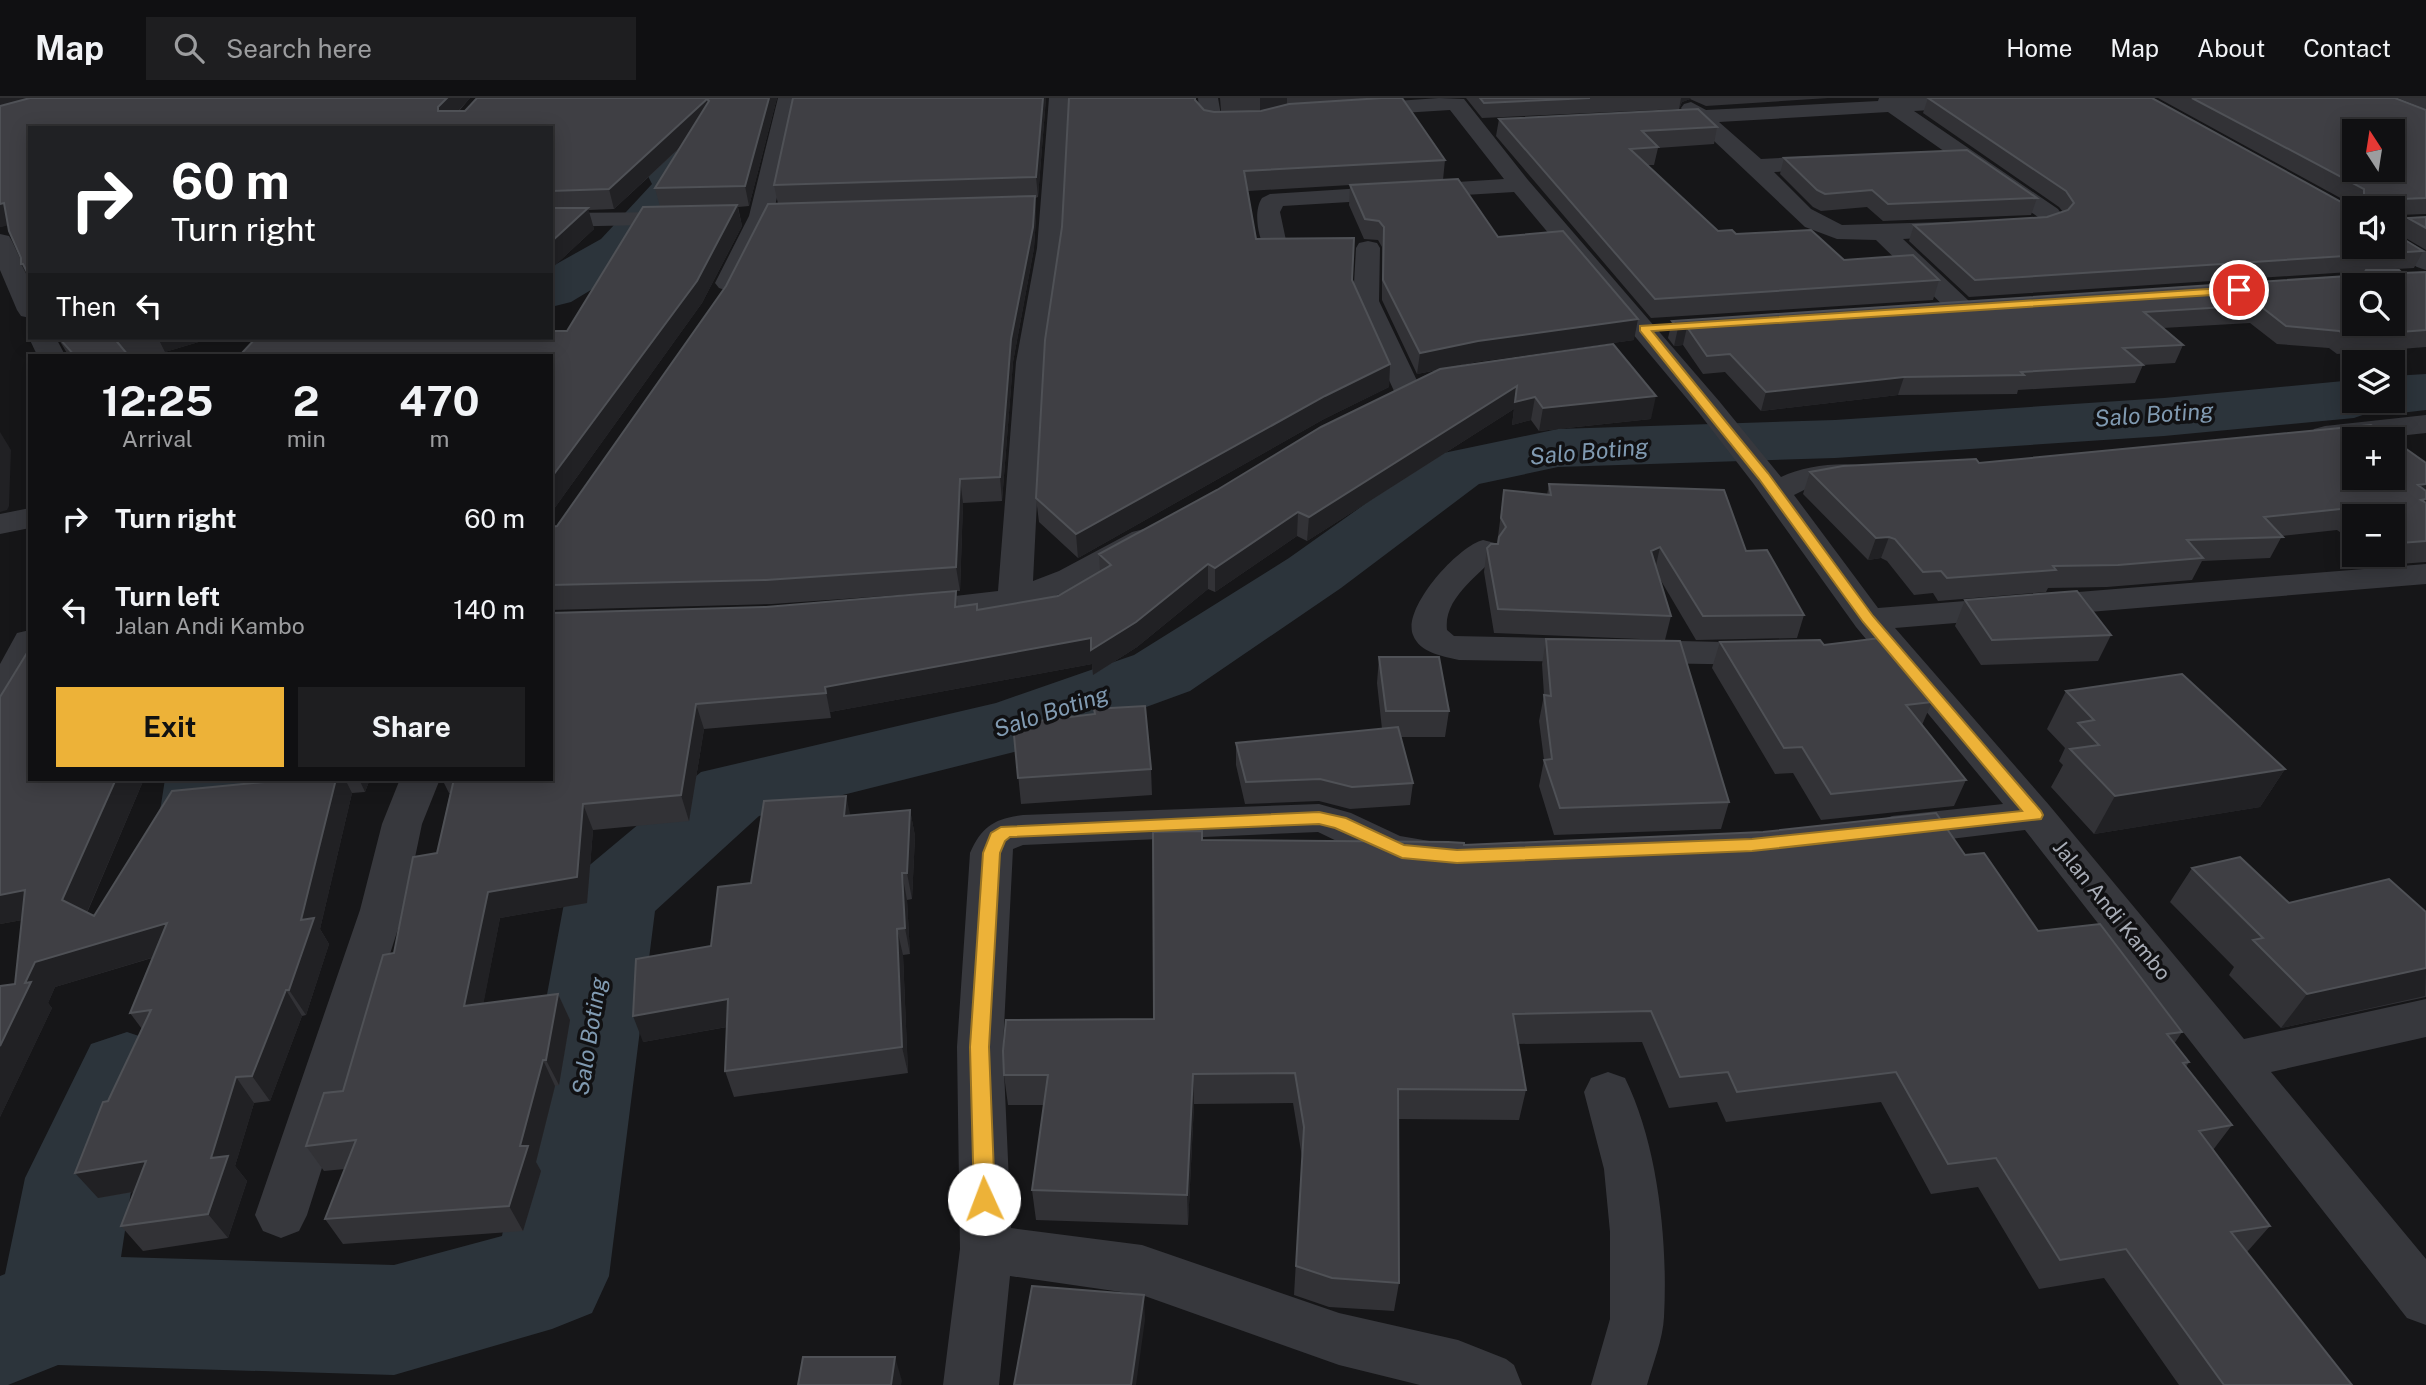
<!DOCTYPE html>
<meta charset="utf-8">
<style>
:root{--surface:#101012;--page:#1e1e20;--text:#f1f3f6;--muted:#9c9d9f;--line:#303032;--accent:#edb238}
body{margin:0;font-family:"Public Sans",sans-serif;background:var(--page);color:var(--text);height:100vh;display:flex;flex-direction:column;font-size:26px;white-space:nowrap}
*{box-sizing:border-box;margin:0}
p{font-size:23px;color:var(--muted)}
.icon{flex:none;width:38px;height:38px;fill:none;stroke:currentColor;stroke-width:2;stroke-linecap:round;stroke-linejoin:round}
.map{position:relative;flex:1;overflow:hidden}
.side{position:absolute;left:28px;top:256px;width:525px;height:427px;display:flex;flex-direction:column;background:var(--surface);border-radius:0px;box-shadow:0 4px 18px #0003,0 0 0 2px var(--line)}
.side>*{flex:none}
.top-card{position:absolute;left:28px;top:28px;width:525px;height:214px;border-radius:0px;box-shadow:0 4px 18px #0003,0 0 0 2px var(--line);background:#202124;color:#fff;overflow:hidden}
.needle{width:46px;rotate:348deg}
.fabs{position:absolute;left:2342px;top:21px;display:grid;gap:14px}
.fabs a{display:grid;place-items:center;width:63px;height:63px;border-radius:0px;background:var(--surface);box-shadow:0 4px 18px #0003,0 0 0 2px var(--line);font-size:35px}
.pin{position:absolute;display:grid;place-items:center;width:60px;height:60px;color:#fff;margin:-30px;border:4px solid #fff;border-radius:50%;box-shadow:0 2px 7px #0007}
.me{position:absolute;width:77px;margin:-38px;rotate:358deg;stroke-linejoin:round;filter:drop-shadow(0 0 5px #0008)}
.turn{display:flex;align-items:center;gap:24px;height:147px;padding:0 28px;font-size:32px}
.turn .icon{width:91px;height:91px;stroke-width:2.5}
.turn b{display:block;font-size:49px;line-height:60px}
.then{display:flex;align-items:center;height:66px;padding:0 28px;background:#0003;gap:14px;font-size:26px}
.eta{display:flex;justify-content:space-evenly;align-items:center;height:119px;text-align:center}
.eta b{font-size:42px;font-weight:700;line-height:49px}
.action{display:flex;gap:14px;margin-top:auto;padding:14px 28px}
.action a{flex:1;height:80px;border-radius:0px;background:var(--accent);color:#111;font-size:28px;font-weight:700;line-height:80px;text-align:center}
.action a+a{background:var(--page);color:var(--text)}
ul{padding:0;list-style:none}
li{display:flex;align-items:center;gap:21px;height:91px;padding:0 28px}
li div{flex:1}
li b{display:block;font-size:26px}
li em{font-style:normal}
header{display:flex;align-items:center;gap:42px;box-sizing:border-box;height:98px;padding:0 35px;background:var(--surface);border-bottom:2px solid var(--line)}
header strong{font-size:33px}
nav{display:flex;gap:38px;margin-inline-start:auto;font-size:24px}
.search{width:490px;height:63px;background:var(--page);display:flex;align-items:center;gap:18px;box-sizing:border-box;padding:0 24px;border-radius:0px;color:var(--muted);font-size:26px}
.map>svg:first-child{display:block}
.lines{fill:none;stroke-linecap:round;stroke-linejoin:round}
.river{fill:#2c343b;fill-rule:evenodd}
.minor{fill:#37383d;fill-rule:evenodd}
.wall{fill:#323236}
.shaded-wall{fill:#212124}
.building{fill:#3f3f44;stroke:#4f5156;stroke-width:2;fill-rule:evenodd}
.route{fill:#edb238;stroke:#9a7424;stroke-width:2}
.labels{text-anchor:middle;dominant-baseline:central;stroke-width:7;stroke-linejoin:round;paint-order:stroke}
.street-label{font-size:21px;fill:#a8adb7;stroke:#111113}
.water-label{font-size:23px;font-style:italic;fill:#809ab1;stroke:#111113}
</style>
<header>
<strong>Map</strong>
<div class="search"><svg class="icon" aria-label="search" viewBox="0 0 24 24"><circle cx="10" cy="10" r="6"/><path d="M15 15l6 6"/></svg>Search here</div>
<nav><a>Home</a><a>Map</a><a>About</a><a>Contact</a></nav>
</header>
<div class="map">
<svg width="2426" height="1287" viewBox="0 0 2426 1287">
<rect width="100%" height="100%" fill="#161618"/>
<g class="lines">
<path class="river" d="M601,0h45l-21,29 59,28 18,31 -63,75 -68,41 -20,5v-40l50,-28 51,-55 -5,-10 -65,-33 -7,-10z
M2426,276v36l-34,4 -15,-4 -23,8 -190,18 -329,22 -277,9 -79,17 -138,104 -151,103 -148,54 -283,71 -104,95 -46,365 -17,37 -40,16 -158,46 -336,-10 -50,20h-8v-109l5,-2 20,-96 66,-134 36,-12 36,12 15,30 -45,104 -12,79 273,8 108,-29 63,-338 14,-24 122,-102 295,-69 138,-48 155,-97 145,-103 124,-26 277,-9 329,-22 190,-18v21h38v-25z
M165,681h84c-4,48 -12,103 -36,145l-32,10 -32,-10 -14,-24 26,-95z"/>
<path class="minor" d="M778,0h20l-25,118 -36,72 -9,3 -9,-3 -4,-5 34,-67z
M1049,0h20l-8,150 -17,114 -11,219 26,-10 73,-39 12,-3 12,3 4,7 -4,7 -73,39 -56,22 -120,14 -12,-4 -5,-7 5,-7 103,-12 18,-229 21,-114z
M1198,0h20l3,17 40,1 3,5 -3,5 -8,1 -50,-1 -3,-5z
M1439,0l25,1 64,81 191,221 62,76c25,-12 64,-16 91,-10l5,7 -5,7 -62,6 -16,8 84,113 548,-44v20l-531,44 154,177 195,234 182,-40v38l-155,35 155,187v66l-19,-7 -382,-488 -133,16 -14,-5 -6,-10 6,-10 14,-5 111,-12 -147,-177 -103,-144 -54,-70 -185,-221 -231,14 -3,6 7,33 -3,5 -9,2 -9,-2c-8,-12 -13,-39 -4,-52l8,-4 234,-15 -54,-69 -96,6 -7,-2 -3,-4 3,-4 7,-2z
M1879,0h170l-3,4 -7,2 -125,7 144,98 7,10 -4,5 -20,7 -138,8 66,62 4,6 -4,6 -9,2 -9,-2 -75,-73 -39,-1 -32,-12 -110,-104h-48l-4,-4 4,-4 36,-4 -2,-3 3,-4 7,-2 15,8 172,-9zM1888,14l150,105 -23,3 -173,5 -31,-16 -37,-37 59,-3 8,-2 3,-5 -3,-5 -8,-2 -72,4 -42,-37z
M686,114l8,2 4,5 -4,5 -143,3v-14z
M0,136l9,2 3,5 18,39v38l-9,-2 -4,-6 -17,-40z
M2392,136l34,17v19l-9,-3 -33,-20h8z
M1368,143l9,2 3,5 -1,53 43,90 -4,6 -10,3 -10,-3 -4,-6 -41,-90 3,-53 3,-5z
M29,240h27l9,17h-28z
M2426,317v18l-101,11 -11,-3 -4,-6 4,-6 11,-3z
M30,410v20l-30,6v-20z
M1483,442l12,3 5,7c-18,25 -57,46 -53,80l7,6 314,7 13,3 5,8 -5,8 -13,3 -309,-5c-17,-4 -39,-7 -46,-25 -11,-27 45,-89 70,-95z
M30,532v48l-17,31 -13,3v-48l17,-31z
M400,681h40l-18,45 -18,86 -97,305 -8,16 -18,7 -18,-7 -8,-16 105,-305 22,-86z
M1319,706l32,9 49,23 41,7 6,11 -6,11 -15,4 -30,-4 -24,-7 -54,-26 -295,13 -10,4 -10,198 8,181 131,17 197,68 119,27 48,19 8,6 8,20h-102l-81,-20 -197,-70 -132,-19 -11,109h-56l17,-136 -3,-202 13,-194c12,-27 24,-34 53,-38z
M1608,974l17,6c33,67 43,164 39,239 -1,22 -11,46 -17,68h-56l19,-66v-87l-6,-63 -20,-77 7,-14z"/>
</g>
<path class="wall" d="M0,0h470l-11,13h6l12,-13h300l-28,108 -11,1 4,19 -40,77 -151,210v-158l16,-24 93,-124 -5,-19 26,-41 -67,62 -26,1 6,19 -43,40v-141l-530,130 -13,-33 -8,2z
M793,0h253l-8,99 -3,1 1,19 -2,31 -21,114 -11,139 -39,2 -3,88h-4l2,15 19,4 81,-14 42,-24 -1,-18 339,-184 -21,4 -35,-74v-53l-4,-7 -14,-1 -15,-34 1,-20 -102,6 8,48 96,41 38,84 -1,23 -65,32 -246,139 -39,-36 -3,-24 159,-398 9,10 10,2 7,-1 -1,-13h182l43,62 -2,20 55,57 136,103 -159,22 -22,5 198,52 -112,12 -8,-11 -19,5 2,-16 -207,132 -10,-5 -82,56 -7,-3 -71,58 -44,28 -1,-11 -262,48 1,6 -127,11 -15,92 -96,9 -6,73 -87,15 -17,86 75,-10 12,26 -11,65 -4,1 -19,76 5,9 -18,60 -180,13 -18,-25 20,-50 -21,2 -18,-25 37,-55 51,-138 43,-100 13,-60h-1l-7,-14h109l215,-172 148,-13 -142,10 -221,6v-83l6,-1 169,-240 52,-82 -4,-19z
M1466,0h362l-122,8 -16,-7 -8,3 -3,7 -197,9z
M1928,0l426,149 38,-39h-37v-2l-197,-108h237l30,11 -27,-11h28v116l-28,1v13l-3,6 28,17 -9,17 -35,2 23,3 24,-1v75l-89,7 -8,-6 -52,-4 -27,-21 -87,5 20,17 -8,18 -32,2 -8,18 -117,7 -1,4 -119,1 -137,16 -36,-39 -22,2 -20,-29 -9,1 -6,-8 4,-17 691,-46 2,-4 -396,26 -60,-56 5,-16 133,-8 16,-5 -4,-5 -136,-94z
M1499,21l218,8 -3,17 -56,4 -4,17h-7l71,66 18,3 108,26 95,20 -6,20 -282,18 -155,-182z
M1784,60l253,40 -6,17 -148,6 -16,-14 -46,4 -8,-4 -33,-33z
M2426,119v33l-27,-16 9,-16z
M58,240h154l-47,14h-39l2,3h-60z
M1979,365h447v99l-40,3 -14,-10h20v-39h-38v26l-17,-12 -55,6 -12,22 -68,3 -10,19 -85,7 -59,1 -2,4 -108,9 -5,-8 -19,2 -27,-34 -6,-3 -13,2 -65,-66 7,-22z
M1549,386l197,67 58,64 -7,23 -101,2 -36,-61 11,37 -6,24 -171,-7 -10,-61 3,-24 10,-4 7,-54 43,5z
M1965,502l146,35 -13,26 -117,4 -26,-39z
M1546,541l183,163 -8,27 -167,6 -15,-49 5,-26 -5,-39 5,-26 -2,-31z
M1720,544l104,3 108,57 -10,23 44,55 -12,26 -133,14 -28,-47 -18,1 -63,-106z
M1379,559l70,54 -4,26h-44l12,46 -3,22 -60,4 -31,-8 -74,3 -9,-39v-22l146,-14 -5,-46z
M2066,593l219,78 -25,38 -166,27 -43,-47 12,-22 -4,-4 6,-13 -18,-19z
M0,599l30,82h114l-57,134 7,3 170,-134 1,-3h105l-5,13 -13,1 -32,136 9,15 -23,71 -4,1 -32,85 -16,2 -19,63 12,15 -19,57 -85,13 -22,-25 13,-34 -36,6 10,-97 34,-72 -12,-16 22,-55 -97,29 -7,16 4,5 -52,109v-131l15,-2 7,-64 -22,4z
M1013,626l138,45 1,26 -131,9z
M910,712l5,26 -3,63 -5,1 3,54 -7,1 5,118 -174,24 -9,-26 2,-44 -84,15 68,-96 40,-63 100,-68z
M1202,742l763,15 73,76 144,101 -8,12 15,18 -3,5 46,58 -19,25 57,76 -23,26 105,133h-173l-75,-107 -65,11 -61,-102 -47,7 -50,-92 -155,20 -9,-20 -48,6 -27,-66 -124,2 8,46 -7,30 -121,-1 1,164 -5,28 -65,-4 -35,-12 8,-138 -9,-54 -99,1 -6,121 -152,-5 -4,-30 12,-85h-36l-4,-30 150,-56z
M2192,770l97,35 137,9v85l-145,31 -52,-53 5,-8 -64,-65z"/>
<path class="shaded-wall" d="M0,0h45l-45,12z
M447,0h23l-26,28 -6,-15v-4z
M769,0h8l-28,108 -4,-20z
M1043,0h3l-8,99 -2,-20z
M1260,0h27v7l-27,7z
M1681,0h10l-1,1 -8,3 -3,7z
M707,1l4,19 -97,91 -5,-20z
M1035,98l1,21 -2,31 -21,114 -11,139 -2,-24 11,-138z
M4,105l12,21 -16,3v-23z
M737,107l5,21 -40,77 -151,210v-35z
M588,110l6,21 -43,40v-27z
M21,166h2l7,12v5z
M1638,221l-4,21 -159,22 -58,12 3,-21 58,-12z
M1687,229l-4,18 -9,1 4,-18z
M158,240h54l-47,14z
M1390,266l-1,23 -65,32 -246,139 -2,-24 249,-138z
M1904,279l-6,18 -137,16 5,-19z
M1517,288l-3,23 -207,132 2,-24z
M1656,298l-5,23 -112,12 4,-23z
M1535,299l-4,23 -19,5 3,-23z
M0,334l11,18 -2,56 -2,4 -7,2z
M960,381l3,24 -3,88 -4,-24z
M2426,386v29l-8,-28z
M1298,414l-1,24 -82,56v-24z
M1889,439l-8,21 -13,2 8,-22z
M1660,449l-5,23 -4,-19z
M1208,466v25l-71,58 -44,28 -1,-11 -262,48 1,6 -6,-31z
M696,606l8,25 -15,92 -8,-26z
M2285,671l-25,38 -166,27 21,-38z
M116,681h28l-63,147 -19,-26z
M336,681h9l7,14 -32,136 9,15 -23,71 -17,-25 12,-70z
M359,681h11l-5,13z
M846,698l6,26 -8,-6z
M583,706l10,26 -6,73 -87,15 -22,114 -14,-26 24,-114z
M910,712l5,26 -3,63 -5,-26z
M902,775l5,27 3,54 -5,-26z
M25,792l19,26 -44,8v-29z
M167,825l17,25 -129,39 -7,16 4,5 -52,109v-71l35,-84z
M897,831l6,26 5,118 -6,-26z
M2426,870l-1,28 -144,32 26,-34z
M286,892l16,26 -32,85 -18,-25z
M558,896l12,26 -11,65 -13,-25z
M728,901l9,26 -94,17 -10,-26z
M543,962l12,26 -19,76 5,9 -18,60 -14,-25 11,-60z
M1193,976l1,30 -6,121 -1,-30z
M236,979l18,26 -19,63 12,15 -19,57 -20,-24 3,-56z
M146,1063l20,25 -68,12 -23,-25z
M1144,1197l1,25 -9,65h-5z
M895,1259l7,24 -1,4h-10z"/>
<path class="building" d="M30,0h417l-9,9v4h27l12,-13h292l-24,88 -90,2 54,-87 -2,-2 -98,90 -58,2v-63h-521v150l-7,-14h-2v-6l-12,-27 -5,-28 -4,1v-98z
M793,0h250l-7,79 -262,8z
M1069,0h126v2l9,10 10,2 47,-1 28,-7 93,-6h20l43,62 -201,11 12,68 98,-1 -2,42 38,84 -65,32 -249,138 -40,-36 9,-158 17,-113z
M1480,0h110l-106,5z
M1928,0h224l202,111v38h38v-15l31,19 -448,29 -61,-55 133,-8 21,-7 6,-7 -8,-12z
M2192,0h203l31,12v88l-25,1 -3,3v26l-6,2v-22h-28v-19zM2354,33h38v39h-38z
M1698,11l19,18 -75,4 16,16 -28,2 88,82 14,-1 4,4 75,-4 33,30 69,-5 26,25 -284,19 -156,-180z
M1967,52l70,48 -149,6 -16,-14 -47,4 -8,-4 -33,-32z
M1458,81l40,58 65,-6 75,88 -160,22 -58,12 -37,-73 1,-53 -5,-6 -14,-2 -15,-34z
M1035,98l-2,31 -22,112 -11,138 -40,2 -4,88 -190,13 -215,5v-58l6,-1 169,-240 42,-82z
M737,107l-40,76 -146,197v-123h-311l16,-17h295v-7h16l76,-124z
M551,110h37l-37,34z
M2426,119v11l-18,-10z
M2366,172h33l3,3 24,-1v58l-79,6 -8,-5 -53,-5 -27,-21 -115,7 39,33 -60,3 20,17 -122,7 3,3 -120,2 -138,15 -36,-38 -23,2 -20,-29 -9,1 -6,-7 691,-46zM2354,187h38v39h-38z
M59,240h55l14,17h-54z
M1613,246l43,52 -113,12 -8,-11 -20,5 2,-16 -208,131 -11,-5 -83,56 -7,-4 -72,58 -45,28v-12l-266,49 1,6 -130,11 -15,91 -98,9 -6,73 -89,15 -24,114 94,-12 -12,66h-3l-23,86h8l-19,60 -184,13 31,-79 -50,6 18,-53 19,-2 40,-136 11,-2 19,-96 24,-4 17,-74h97v-166l215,-6 190,-16 -1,16 22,-3v6l81,-14 53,-31 -12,-11 118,-64 104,-63 119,-58z
M2371,327l21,14h-38v39h38v-39l34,24v21l-8,1 8,6v8l-5,1 5,3v38l-26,2 -8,-5v-22h-31l-11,-8 -86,9 19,20 -96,3 16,18 -85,7 -65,1 3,4 -109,8 -6,-7 -18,1 -28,-33 -6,-2 -13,1 -66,-66 33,-6 133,-7 3,4z
M1549,386l175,6 22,61 21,-1 37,65 -101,1 -43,-69 -9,4 20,65 -173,-7 -11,-61 4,-4h7l1,-7 7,-10 -5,-9 3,-28 47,5z
M2077,493l34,44 -119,5 -27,-40z
M1880,540l52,64 -26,3 60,75 -135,14 -29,-47 -18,1 -64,-106 100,-2 4,5z
M1546,541l134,2 49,161 -169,6 -16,-48 8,-1 -8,-64 7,1z
M30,550v131h86l-54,121 32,16 78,-125 92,-9 1,-3h71l-35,141 13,-2 -25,72h-3l-34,86 -16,1 -25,81 17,-2 -20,58 -87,12 25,-65 -71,12 28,-71 5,-1 43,-91 -21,3 37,-90 -132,39 -10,21 6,-1 -31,64v-60l15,-2 10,-94 -25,5v-198z
M1379,559h60l10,54h-63z
M2182,576l103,95 -170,27 -45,-47 29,-4 -21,-22 16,-3 -28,-29z
M1145,608l6,63 -133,9 -5,-54 82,-10 -1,-5z
M1398,629l15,56 -61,4 -32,-8 -74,3 -10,-39z
M846,698l-2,20 66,-6 -3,63h-5l3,55 -8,1 5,118 -177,24 3,-72 -95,17 3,-57 75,-13 7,-59 33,-4 13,-82z
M1936,715l29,42 19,-2 54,78 62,-7 82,108 -15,2 22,28 -6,1 49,62 -33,6 71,95 -39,6 121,153h-128l-98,-136 -66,11 -64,-102 -48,6 -52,-92 -159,20 -9,-20 -48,5 -29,-66 -138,3 13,76 -128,-1 1,194 -67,-5 -36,-12 8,-139 -9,-54 -102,1 -6,121 -155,-5 16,-115h-44l-1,-24 3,-31 148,-1 -1,-187 49,-1v9l246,2 16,1v2l299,-13z
M2240,759l49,46 100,-24 37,33v56l-119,26 -54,-54 10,-2 -71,-70z
M1032,1188l112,9 -13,90h-117z
M803,1259h92l-4,28h-93z"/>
<path class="route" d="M2239,189l5,3 -1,3 -591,38 116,142 105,143 168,195 2,4 -2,4 -289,32 -295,12 -55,-5 -67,-30 -16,-4 -309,13 -5,4 -5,12 -11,194 6,152 -3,6 -8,3 -7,-3 -3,-6 -4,-152 13,-194 8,-20 10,-6 318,-15 27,6 58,27 53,5 295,-11 270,-28 -159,-189 -104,-143 -119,-148v-5z"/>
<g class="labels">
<g class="street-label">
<text transform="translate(2112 812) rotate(51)">Jalan Andi Kambo</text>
</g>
<g class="water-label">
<text transform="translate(2154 316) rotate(-4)">Salo Boting</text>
<text transform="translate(1589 353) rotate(-5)">Salo Boting</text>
<text transform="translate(1051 613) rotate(-18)">Salo Boting</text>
<text transform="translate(589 938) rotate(-81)">Salo Boting</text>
</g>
</g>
</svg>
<div class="fabs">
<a><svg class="needle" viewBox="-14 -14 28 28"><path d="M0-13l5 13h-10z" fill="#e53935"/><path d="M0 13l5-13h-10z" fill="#9c9d9f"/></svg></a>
<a><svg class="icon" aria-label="sound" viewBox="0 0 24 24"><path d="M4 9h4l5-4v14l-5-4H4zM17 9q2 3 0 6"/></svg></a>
<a><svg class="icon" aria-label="search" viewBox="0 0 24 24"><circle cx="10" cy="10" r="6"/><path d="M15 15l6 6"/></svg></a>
<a><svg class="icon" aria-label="layers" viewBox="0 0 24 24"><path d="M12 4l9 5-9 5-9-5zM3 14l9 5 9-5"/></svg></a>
<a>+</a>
<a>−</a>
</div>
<div class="pin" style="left:2239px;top:192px;background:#d93025"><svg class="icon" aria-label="arrive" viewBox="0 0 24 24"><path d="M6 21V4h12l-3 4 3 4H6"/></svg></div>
<svg class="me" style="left:984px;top:1101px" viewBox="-20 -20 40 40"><circle r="19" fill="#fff"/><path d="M0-13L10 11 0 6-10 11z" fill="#edb238"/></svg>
<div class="top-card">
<div class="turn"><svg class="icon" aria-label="right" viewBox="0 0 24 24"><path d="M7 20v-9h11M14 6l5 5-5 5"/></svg><div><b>60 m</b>Turn right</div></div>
<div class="then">Then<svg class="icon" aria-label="left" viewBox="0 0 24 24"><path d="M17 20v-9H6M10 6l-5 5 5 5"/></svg></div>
</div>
<section class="side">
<div class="eta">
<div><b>12:25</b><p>Arrival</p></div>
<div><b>2</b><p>min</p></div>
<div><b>470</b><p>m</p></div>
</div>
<ul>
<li><svg class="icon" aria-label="right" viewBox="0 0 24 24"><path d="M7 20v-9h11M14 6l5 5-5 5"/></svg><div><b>Turn right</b></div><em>60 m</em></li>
<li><svg class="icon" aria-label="left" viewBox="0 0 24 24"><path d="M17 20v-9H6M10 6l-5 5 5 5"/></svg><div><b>Turn left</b><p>Jalan Andi Kambo</p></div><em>140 m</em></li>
</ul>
<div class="action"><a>Exit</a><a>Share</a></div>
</section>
</div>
